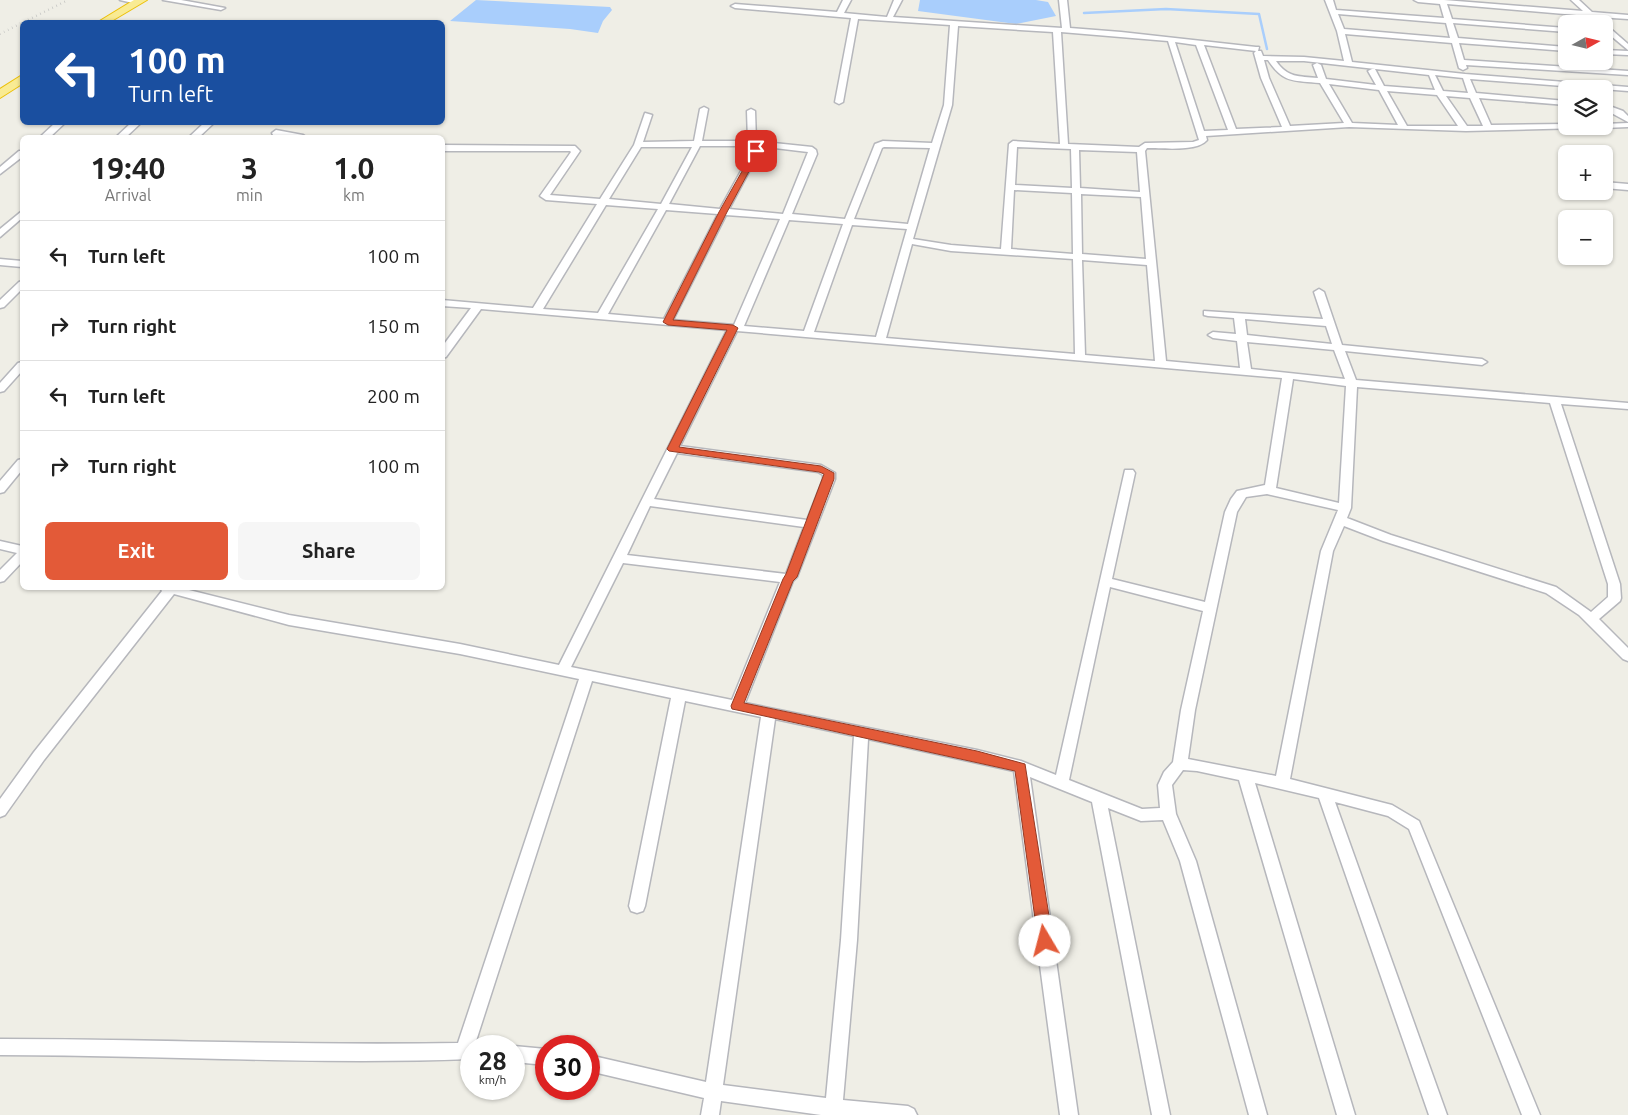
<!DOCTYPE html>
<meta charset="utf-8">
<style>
:root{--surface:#fff;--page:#f6f6f6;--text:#222;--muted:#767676;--line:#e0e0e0;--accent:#e35a38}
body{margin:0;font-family:Ubuntu,sans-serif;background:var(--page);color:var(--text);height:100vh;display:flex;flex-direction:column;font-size:19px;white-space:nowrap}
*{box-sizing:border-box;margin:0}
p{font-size:16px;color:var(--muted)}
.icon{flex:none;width:28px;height:28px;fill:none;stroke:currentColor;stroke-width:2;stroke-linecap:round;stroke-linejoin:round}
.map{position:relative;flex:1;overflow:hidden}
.drawer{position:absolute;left:20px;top:135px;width:425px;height:455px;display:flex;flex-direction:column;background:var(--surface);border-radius:8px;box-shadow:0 1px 4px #0004}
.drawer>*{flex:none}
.hud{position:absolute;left:20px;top:20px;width:425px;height:105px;border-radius:8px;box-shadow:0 1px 4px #0004;background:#1a4fa0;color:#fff;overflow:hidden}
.needle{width:32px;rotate:82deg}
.tools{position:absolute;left:1558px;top:15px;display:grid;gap:10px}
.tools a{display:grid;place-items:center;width:55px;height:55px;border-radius:8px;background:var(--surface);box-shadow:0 1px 4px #0004;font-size:25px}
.speed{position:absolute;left:460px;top:1035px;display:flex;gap:10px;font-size:25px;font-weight:700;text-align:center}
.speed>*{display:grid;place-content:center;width:65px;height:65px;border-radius:50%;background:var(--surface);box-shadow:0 1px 4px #0004;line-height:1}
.speed small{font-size:12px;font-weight:400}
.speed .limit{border:8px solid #d22;background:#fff;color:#111}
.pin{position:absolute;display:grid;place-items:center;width:42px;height:42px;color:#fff;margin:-21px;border-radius:10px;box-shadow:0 2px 8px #0006}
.me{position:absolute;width:55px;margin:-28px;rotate:352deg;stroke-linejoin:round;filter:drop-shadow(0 0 4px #0008)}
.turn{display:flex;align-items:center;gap:18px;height:105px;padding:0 25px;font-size:22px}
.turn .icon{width:65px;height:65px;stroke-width:2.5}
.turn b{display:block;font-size:35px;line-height:42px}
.eta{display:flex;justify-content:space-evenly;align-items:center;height:85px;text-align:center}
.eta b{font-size:30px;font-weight:700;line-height:35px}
.cta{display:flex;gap:10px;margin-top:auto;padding:10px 25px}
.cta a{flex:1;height:58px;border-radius:8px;background:var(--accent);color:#fff;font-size:20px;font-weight:700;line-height:58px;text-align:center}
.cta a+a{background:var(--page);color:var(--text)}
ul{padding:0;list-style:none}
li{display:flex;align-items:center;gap:15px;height:70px;padding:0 25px;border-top:1px solid var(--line)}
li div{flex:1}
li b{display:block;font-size:19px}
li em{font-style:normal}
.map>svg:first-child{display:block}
.water{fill:#a9cefc}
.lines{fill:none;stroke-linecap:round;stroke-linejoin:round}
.stream{stroke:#a9cefc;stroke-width:2.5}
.minor-casing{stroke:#b6b7bc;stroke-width:3}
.highway-casing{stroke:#ecc009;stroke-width:2}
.minor{fill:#fff;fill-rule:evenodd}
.highway{fill:#f9eb93;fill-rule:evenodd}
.rail{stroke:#b6b7b7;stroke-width:2.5;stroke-dasharray:0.5 4;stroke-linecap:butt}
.route{fill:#e35a38;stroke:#943a24}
</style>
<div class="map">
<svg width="1628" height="1115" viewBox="0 0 1628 1115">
<rect width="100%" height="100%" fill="#efeee6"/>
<path class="water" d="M476,0l134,7 2,3 -9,11 -5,12 -28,-4 -120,-8z
M920,0h116l12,2 8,14 -40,8 -98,-13z"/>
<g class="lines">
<path class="stream" d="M1084,13l82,-4 93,5 8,35"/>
<defs>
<path id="minor" d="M120,0h17l4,2 -4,2z
M163,0h18l44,8 -4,2z
M843,0h8l-7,13 43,4 7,-17h8l-9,17 169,11 -3,-28h8l3,28 51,4 135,15h3l-1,4h3l2,5 41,1 40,4 -7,-30 -12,-31h8l3,10 108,8 -4,-14 -22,-2 -4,-2h30l139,11 -12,-11h8l13,12 36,3v4l-31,-2 31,27v6l-24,-20v-6h-8l-8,-8 -141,-12 5,15 114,9v4l-113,-9 5,15 108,9v4l-107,-8 5,17 164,11v4l-162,-10 1,3 -4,2 -4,-2 -7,-25 -107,-9 7,28 113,12 163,13v4l-158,-12 6,14 90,8v4l-87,-7 12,27 75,-1v2h17l-1,2 -116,3 -117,-4 -143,9 1,4c-10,12 -44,8 -60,8l-2,3 21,210 74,7 -3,-27 -24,-3 -5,-3 5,-3 23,2 -2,-16 -26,-2 -4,-1v-4l119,8 -9,-27 5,-3 5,3 18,53 140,14 5,3 -5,3 -137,-14 11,29 272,23v6l-67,-5 59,180 1,14 -1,3 -21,18 29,29v13l-5,-2 -44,-44 -33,-22 -163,-52 -39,-15 -11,25 -43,228 102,26 27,16 121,294h-18l-113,-286 -21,-13 -53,-14 112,313h-18l-110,-317 -64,-15 100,332h-18l-98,-335 -42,-9 -14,-1 -11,15 4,29 20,47 71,254h-18l-69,-254 -17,-41 -22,1 -33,-13 62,307h-18l-60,-313 -62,-25 48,338h-18l-46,-344 -146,-32 -11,201 -14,160 65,6 6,3 3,6h-96l-100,-14 -2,14h-18l3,-17 -115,-27v-16l117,27 55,-365 -76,-16 -40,205 -2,5 -6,2 -6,-2 -2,-5 42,-208 -79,-17 -116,360 2,5h-7v13c-156,6 -314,-4 -471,-4v-16c153,0 306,7 458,4l121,-364 -119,-25 -171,-29 -115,-31 -130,166 -39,55 -5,2v-18l34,-47 128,-161 -2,-3h21l108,27 171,29 99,21 168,-335 -246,-21 -35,48 -4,1v-11l29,-39 -29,-2v-6l91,8 64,-104 -51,-4 -6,-4 31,-44 -1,-1h-128v-6l133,1 5,5 -30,44 50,4 34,-54 11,-32 7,2 -9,27 51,-1 6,-32 4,-2 4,2 -6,32h46l-1,-30 4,-2 4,2 1,30 56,6 4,3 1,4 -25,60 53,5 30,-75 8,-3 49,2 12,-38 6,-80 -92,-6 -15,83 -4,2 -4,-2 16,-84 -116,-10 -4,-2 4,-2 102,8zM1338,14l108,9 4,15 -106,-9zM958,26l95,6 7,112 -47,-3 -4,3 -8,105 -50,-4 -38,-6 39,-134zM1061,32l107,9 31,99 -6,2 -48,1 -6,4 -71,-3zM1175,42l21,3 32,85 -24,1zM1204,45l52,6 -2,2 7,25 21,49 -46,2zM1264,60h4c16,24 26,20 52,23l24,40 -54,3 -21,-48zM1276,61h28l125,14 6,15 -51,-4 -9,-17h-3l-4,2 8,14 -50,-6 -5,-14 -4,-2 -4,2 5,13c-20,-2 -30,0 -42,-17zM1435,75l28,3 5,15 -25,-2zM1329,84l50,6 19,35 -46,-2zM1387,91l50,4 21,31h-51zM1446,96l24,2 13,28h-16zM700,146h49l3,5 -32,58 -51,-5zM758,146l50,6 -25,62 -54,-5 31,-58zM641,147h51l-31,57 -52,-5zM884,147l46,1 -22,76 -54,-5 28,-71zM1017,147l54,2 1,39 -57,-3zM1079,150l58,2 3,40 -60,-4zM1014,190l58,3 1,61 -62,-5zM1081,194l60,3 5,62 -64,-5zM606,205l52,4 -60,104 -55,-4zM666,210l52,4 -54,105 -56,-5zM726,215l54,4 -46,106 -61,-5zM789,220l54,4 -39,107 -60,-5zM852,225l55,4 -31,108 -62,-5zM912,244l39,7 122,8 2,95 -189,-16zM1082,260l65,5 8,96 -70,-6zM1245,319l81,7 6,18 -85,-9zM737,331l545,47 -17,107 -28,6 -6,8 -6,13 -20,90 -93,-23 23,-106 -2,-3h-8l-69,305 -35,-14 -44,-11 -232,-47 48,-122 4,-4 38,-98v-6l-14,-8 -141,-19zM1247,342l87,8 11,29 -94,-10zM1293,379l53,7 -7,117 -63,-15zM1357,387l193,16 58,181v13l-17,15 -35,-25 -165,-52 -44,-17 4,-10zM677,453l141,19 5,3v4l-16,41 -153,-21zM1267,494l71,16 -17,41 -45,225 -88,-17 7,-49 42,-198 9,-15zM650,506l154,21 -18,47 -159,-19zM623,563l157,19 -48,118 -161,-33zM1110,587l93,24 -22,99 -8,52 -9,10 -6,13 2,23 -18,1 -73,-29zM775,719l79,17 -13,204 -15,158 -103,-13z
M1604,50l24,1v4l-24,-1z
M1604,104l19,7 5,5v6l-24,-13z
M56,122h10l-17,16h-10z
M132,122h10l-17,16h-10z
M205,122h10l-17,16h-10z
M1628,123v4l-24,1 -4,-2h4v-2z
M276,130l27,5 4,3h-20l-14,-3 -1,-2z
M19,151h3v6l-22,17v-7z
M1604,182l24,2v6l-24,-2z
M22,211v7l-22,19v-8z
M0,259l22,2v6l-22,-2z
M22,281v8l-18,18 -4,1v-8l19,-18z
M22,362v9l-18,20 -4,1v-9l18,-20z
M22,459v11l-18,22 -4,1v-12l18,-21z
M0,541l22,5v16l-18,19 -4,1v-12l17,-17 -17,-4z
M513,1046h1l32,3v16l-32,-3z"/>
<path id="highway" d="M134,0h13l-37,22h-12z
M22,75v9l-22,14v-9z"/>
</defs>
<use href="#minor" class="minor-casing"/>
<use href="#highway" class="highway-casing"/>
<use href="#minor" class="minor"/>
<use href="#highway" class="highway"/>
<path class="rail" d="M0,34l68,-34"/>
</g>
<path class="route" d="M754,150l6,1 -33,61 -54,108 60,5 5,3 -59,119 142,19 13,7v6l-37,98 -4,4 -49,122 233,48 48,13 28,177 -3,5 -5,2 -5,-2 -2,-5 -23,-170 -278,-61 -5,-1 -1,-3 52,-127 3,-5 38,-100 -5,-2 -150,-21 -2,-2 60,-119 -59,-5 -5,-3 56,-110z"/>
</svg>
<div class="tools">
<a><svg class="needle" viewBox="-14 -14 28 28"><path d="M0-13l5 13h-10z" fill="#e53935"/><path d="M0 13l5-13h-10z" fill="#767676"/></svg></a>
<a><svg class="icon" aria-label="layers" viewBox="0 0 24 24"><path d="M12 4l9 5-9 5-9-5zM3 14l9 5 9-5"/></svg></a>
<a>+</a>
<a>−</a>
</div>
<div class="speed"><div>28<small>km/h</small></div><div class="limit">30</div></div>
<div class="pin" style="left:756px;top:151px;background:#d93025"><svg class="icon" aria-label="arrive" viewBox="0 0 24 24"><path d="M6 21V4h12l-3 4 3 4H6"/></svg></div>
<svg class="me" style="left:1045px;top:941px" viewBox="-20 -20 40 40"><circle r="19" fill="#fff"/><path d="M0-13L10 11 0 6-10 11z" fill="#e35a38"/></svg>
<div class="hud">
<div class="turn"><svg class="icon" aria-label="left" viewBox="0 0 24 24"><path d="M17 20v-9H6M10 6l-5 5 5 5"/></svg><div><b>100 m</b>Turn left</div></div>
</div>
<section class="drawer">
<div class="eta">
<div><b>19:40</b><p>Arrival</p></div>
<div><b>3</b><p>min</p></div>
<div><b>1.0</b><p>km</p></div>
</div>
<ul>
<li><svg class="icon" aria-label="left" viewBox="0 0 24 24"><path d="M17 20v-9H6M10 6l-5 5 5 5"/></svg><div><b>Turn left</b></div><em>100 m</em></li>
<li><svg class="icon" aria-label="right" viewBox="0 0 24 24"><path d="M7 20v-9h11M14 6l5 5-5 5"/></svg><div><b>Turn right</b></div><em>150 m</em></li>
<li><svg class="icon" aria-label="left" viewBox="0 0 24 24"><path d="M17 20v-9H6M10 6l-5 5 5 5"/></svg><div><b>Turn left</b></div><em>200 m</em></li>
<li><svg class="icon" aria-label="right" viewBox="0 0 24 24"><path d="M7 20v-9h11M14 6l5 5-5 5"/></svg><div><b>Turn right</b></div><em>100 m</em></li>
</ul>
<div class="cta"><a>Exit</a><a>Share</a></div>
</section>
</div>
